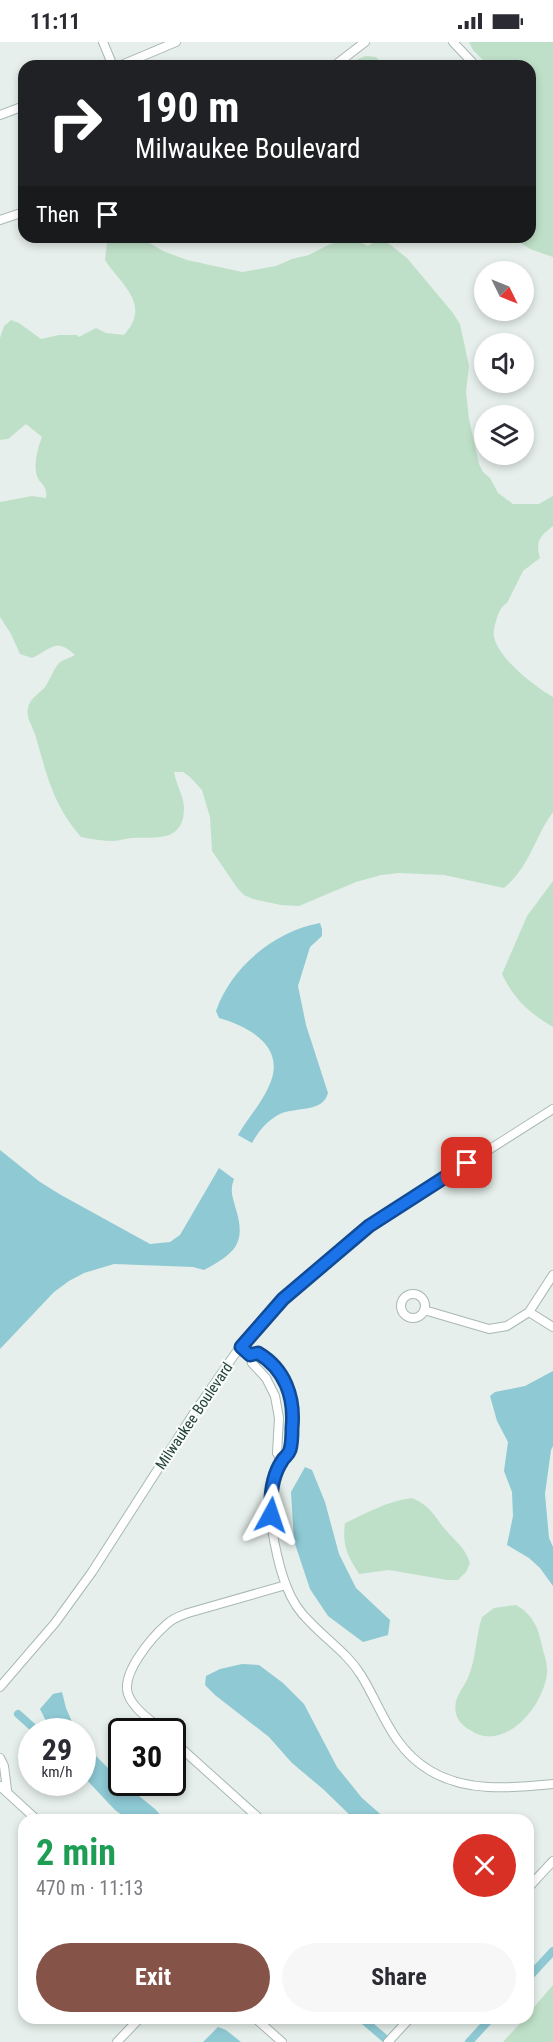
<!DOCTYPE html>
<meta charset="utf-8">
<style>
:root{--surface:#fff;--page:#f7f7f7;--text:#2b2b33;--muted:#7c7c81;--accent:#855347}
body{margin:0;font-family:"Roboto Condensed",sans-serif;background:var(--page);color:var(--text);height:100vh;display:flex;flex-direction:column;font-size:22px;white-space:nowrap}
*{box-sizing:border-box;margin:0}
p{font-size:20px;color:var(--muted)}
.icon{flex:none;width:33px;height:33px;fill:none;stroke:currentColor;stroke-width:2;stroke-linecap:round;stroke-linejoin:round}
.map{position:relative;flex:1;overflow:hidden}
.sheet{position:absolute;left:18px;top:1772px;width:516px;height:210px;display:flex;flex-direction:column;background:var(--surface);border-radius:18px;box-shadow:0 3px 9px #0003}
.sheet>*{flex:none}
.banner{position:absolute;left:18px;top:18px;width:518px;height:183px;border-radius:18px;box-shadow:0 3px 9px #0003;background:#202124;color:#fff;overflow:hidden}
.needle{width:39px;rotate:133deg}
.fabs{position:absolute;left:474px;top:219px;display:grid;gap:12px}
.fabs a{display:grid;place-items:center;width:60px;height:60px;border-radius:50%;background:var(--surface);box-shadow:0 3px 9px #0003;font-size:30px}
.speed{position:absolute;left:18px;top:1676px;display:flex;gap:12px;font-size:30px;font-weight:700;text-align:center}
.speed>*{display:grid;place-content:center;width:78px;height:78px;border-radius:50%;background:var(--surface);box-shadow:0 3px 9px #0003;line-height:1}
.speed small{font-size:15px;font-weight:400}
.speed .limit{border:3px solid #111;border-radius:9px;background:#fff;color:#111}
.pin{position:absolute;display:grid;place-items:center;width:51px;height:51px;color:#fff;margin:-26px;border-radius:12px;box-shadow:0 3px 9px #0006}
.me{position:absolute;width:66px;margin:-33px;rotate:5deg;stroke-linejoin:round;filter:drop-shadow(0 0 4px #0008)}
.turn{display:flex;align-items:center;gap:21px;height:126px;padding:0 18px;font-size:27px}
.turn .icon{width:78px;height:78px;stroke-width:2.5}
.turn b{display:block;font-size:42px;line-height:51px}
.then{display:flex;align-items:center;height:57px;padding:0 18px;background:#0003;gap:12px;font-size:22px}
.round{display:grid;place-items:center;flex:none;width:63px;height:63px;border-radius:32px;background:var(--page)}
.headline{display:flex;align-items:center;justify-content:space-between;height:102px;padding:0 18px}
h1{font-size:36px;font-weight:700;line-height:45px;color:#1e9e55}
.cta{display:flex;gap:12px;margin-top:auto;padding:12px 18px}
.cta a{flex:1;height:69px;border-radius:36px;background:var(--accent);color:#fff;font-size:24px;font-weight:700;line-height:69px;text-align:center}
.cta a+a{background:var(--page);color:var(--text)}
.status{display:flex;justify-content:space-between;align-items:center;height:42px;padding:0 30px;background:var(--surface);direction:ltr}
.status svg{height:16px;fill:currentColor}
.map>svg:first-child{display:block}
.green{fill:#bfe0c8}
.water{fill:#8ec9d4}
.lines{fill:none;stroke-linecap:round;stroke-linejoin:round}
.canal{stroke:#8ec9d4;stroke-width:8}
.street-casing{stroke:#a8b8b2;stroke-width:10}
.street{stroke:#fff;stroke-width:8}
.route-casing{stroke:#114b97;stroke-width:15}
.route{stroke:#1a73e8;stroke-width:10}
.labels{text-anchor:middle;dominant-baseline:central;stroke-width:4.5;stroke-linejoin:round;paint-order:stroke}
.street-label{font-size:15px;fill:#24423a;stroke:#f7fbf9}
</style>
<div class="status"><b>11:11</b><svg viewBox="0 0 49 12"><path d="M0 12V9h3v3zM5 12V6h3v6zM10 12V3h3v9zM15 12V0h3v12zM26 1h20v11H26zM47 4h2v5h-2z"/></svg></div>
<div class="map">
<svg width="553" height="2000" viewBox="0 0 553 2000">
<rect width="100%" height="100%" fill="#e6efeb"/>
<path class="green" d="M469,0h84v215l-23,-8 -18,-12h18v-171h-41l-16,-16z
M366,14l10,1 9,9h-33l6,-7z
M113,195h26l24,14 24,9 55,12 34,-6 16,-7 17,-4 17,-9 18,-7 8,-1 16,8 10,-7 3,3 7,1 19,15 46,55 7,11 9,42 -3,26 3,27 10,45 4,8 7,6 8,15 15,11h26l14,-8v30c-13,10 -18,15 -13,32l-17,13 -16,32c-5,3 -8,8 -10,15 -2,6 -4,12 -3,19 5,22 40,49 59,60v115c-19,26 -22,53 -49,76l-60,-13 -45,-2 -18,2 -25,7 -57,24 -18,-1 -28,-6 -9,-4 -6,-6 -26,-38 -2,-34 -8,-27 -12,-13 -7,-5h-9c2,12 10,25 10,36 0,35 -29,29 -52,30 -6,0 -12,3 -19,3 -10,0 -22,-2 -32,-4 -29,-34 -34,-62 -46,-103 -3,-9 -9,-16 -7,-26 2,-10 11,-14 17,-21 5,-7 8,-17 14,-24 5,-4 11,-5 16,-8 -19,-18 -24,-6 -43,3l-12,-4 -9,-20 -11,-17v-115l32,-6 14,2c2,-13 -6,-13 -9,-22 -4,-11 1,-29 5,-39l-16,-13 -18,15 -8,1v-102l4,-12 7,-6 8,3 22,16 18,-4h18l2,2 17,-9 10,5 18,2c28,-31 -3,-50 -19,-75l2,-18z
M553,839v146c-24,-14 -39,-28 -51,-53l25,-58z
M412,1456c18,8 21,16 32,30 10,12 21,19 26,35l-4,9 -8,8h-11l-58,-10 -30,4c-12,-19 -17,-29 -14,-51 22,-10 42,-22 67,-25z
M516,1563c17,10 22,22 26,41 2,9 6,17 5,27 -3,33 -43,81 -77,57 -7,-4 -13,-10 -14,-17 -4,-16 9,-25 13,-38 7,-17 7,-40 13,-58l12,-9z
M553,1943v57h-50l22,-24h3v-4z"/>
<path class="water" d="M320,881l2,6v7l-12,11 -12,39 8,39 22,68c-5,21 -35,13 -50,22 -11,6 -20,17 -26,28l-14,-8c10,-17 23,-31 31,-49 18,-38 -18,-59 -50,-68l-3,-7c15,-44 59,-80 104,-88z
M0,1108l40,32 21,13 89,49 20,-2 10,-7 39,-67 15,11c-4,11 -2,16 1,27 12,37 1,47 -31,64l-11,-3 -79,-3 -30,9 -15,8 -15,11 -54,57z
M553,1329v75l-2,4 -6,44 4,44 4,9v39l-13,-18 -11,-10 -22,-13 6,-29 -1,-24 -8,-21 4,-29 -11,-21 -7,-25 5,-4 30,-6z
M305,1425l7,3 13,32 14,52 17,34 34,32 -2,15 -25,7 -35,-26 -18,-27 -16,-48 -3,-49z
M242,1622l17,1 24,18 21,21 33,63 25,31 24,21h-32l-31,-30 -31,-26 -23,-26 -54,-42 -10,-10 1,-9 14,-7z
M62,1650l4,16 10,23h-20l-11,-12 -5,-10 13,-15z
M82,1700l40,40 33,27 9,10h-37l-12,-9 -32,-34z
M218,1985l8,3 15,12h-38z"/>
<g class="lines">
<path class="canal" d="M18,1672l19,17
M528,1936l25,-27
M361,1976l28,24
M469,2000l22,-24"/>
<defs>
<path id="street" d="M103,0l10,24
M453,0l19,20 1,4
M119,24l57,-24
M334,24l31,-24
M0,73l24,-9
M0,178l24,-8
M401 1264a12 12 0 1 1 24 0a12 12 0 1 1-24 0Z
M424,1268l65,19 18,-3 22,-14 24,-37
M529,1270l24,15
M241,1305l9,8 2,8 14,15 9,18 4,22 -2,35 5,8 7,-7 2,-8 1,-40 -6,-24 -7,-11 -21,-18 -8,2
M282,1419c-5,13 -11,26 -12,39 -1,22 8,65 16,85 5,14 14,28 25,38 17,18 37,31 50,52 21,34 31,73 68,95 37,23 83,18 124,14
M0,1645l55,-64 37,-51 102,-159 41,-59 48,-55 86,-73 184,-117
M163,1689c-11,-10 -30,-22 -35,-37 -7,-21 24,-57 39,-70 6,-6 13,-8 21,-11l98,-28
M172,1698l89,80
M0,1716l4,8 3,24
M0,1744l37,34
M528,1846l25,-27
M255,1976l27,24
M117,2000l23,-24
M388,2000l22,-24"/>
</defs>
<use href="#street" class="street-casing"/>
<use href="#street" class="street"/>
</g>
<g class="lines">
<defs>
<path id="route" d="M271,1473c-1,-17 1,-39 11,-54 2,-4 6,-5 8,-11 2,-7 2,-15 2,-22 3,-31 -7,-59 -34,-75l-8,2 -9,-8 42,-48 86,-73 98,-63"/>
</defs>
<use href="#route" class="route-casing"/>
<use href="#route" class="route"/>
</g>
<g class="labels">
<g class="street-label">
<text transform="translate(194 1374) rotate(-56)">Milwaukee Boulevard</text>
</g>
</g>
</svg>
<div class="fabs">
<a><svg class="needle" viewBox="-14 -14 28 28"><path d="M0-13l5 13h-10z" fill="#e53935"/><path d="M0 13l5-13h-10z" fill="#7c7c81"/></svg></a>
<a><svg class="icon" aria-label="sound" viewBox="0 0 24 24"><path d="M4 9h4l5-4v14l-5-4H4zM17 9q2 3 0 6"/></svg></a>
<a><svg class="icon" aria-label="layers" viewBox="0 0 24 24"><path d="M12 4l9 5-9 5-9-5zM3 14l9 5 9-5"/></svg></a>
</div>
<div class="speed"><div>29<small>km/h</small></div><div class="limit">30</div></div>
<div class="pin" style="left:467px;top:1121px;background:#d93025"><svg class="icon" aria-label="arrive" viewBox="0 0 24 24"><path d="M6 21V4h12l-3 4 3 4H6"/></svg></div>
<svg class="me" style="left:271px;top:1473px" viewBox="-20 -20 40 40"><path d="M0-17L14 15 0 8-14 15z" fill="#1a73e8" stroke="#fff" stroke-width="4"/></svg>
<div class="banner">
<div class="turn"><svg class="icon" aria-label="right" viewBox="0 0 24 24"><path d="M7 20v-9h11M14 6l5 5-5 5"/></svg><div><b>190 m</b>Milwaukee Boulevard</div></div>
<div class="then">Then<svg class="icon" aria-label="arrive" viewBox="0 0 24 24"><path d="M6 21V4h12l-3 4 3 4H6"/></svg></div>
</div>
<section class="sheet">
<div class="headline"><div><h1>2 min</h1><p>470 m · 11:13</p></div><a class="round" style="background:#d93025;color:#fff"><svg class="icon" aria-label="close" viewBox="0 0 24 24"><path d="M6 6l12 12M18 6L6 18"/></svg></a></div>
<div class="cta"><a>Exit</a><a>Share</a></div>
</section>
</div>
